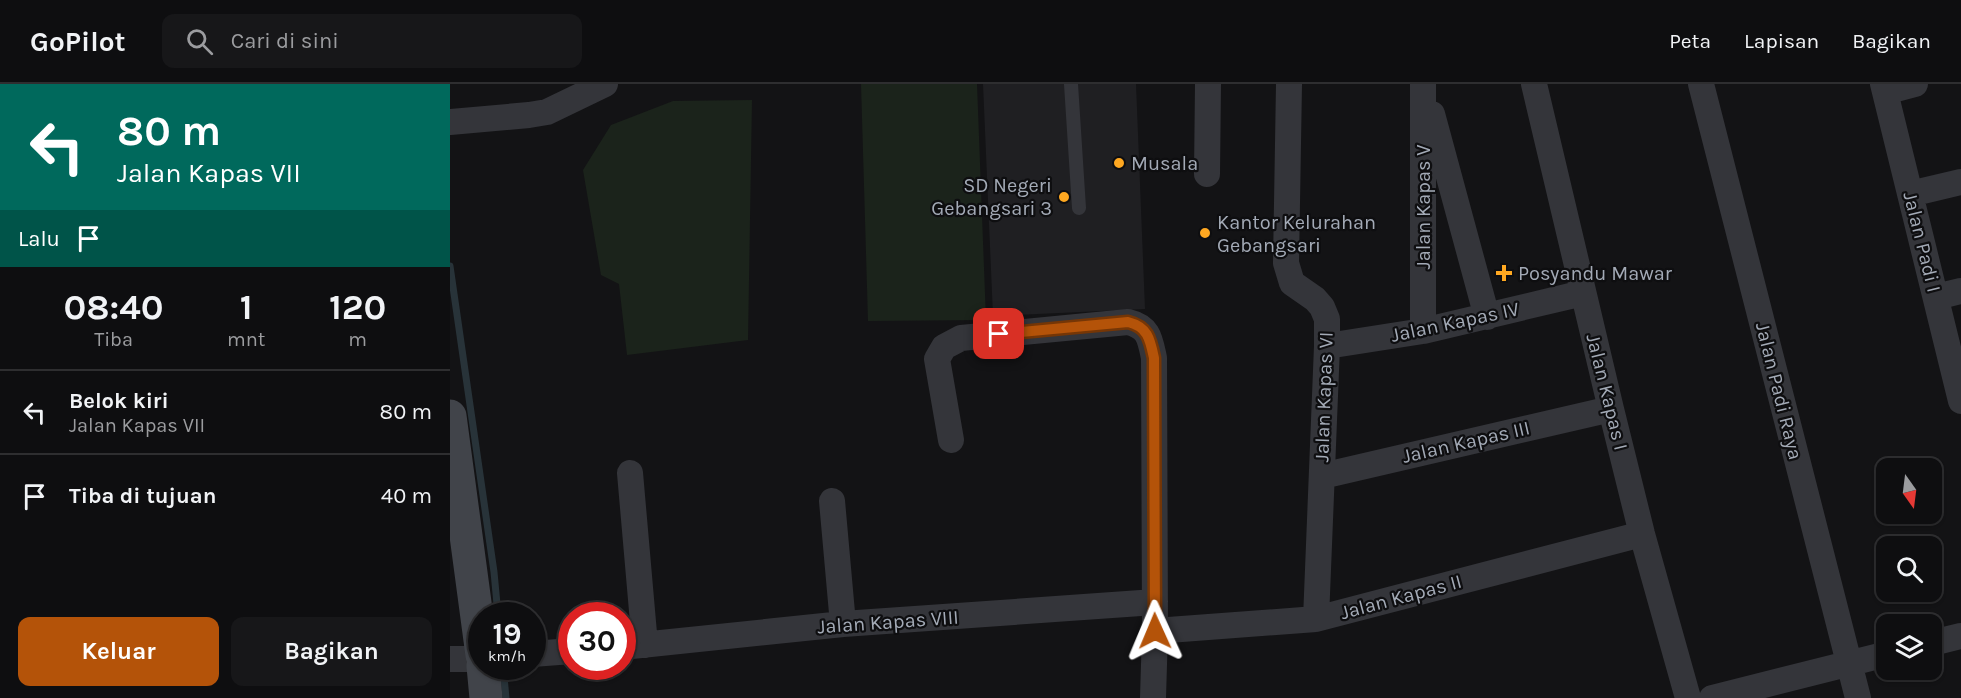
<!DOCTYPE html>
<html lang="id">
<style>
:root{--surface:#0e0e10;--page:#171719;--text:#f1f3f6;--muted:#9b9c9f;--line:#2e2e30;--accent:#b45309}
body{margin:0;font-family:Karla,sans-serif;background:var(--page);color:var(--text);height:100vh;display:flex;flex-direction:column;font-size:22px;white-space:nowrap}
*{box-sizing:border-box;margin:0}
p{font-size:20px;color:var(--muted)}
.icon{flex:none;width:33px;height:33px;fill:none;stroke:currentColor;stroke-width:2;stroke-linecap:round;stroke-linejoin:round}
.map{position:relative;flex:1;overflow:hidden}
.panel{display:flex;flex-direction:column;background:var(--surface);width:450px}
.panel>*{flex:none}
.top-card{background:#00695c;color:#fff;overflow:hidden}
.needle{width:39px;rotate:166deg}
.tools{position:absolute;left:1426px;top:374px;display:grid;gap:12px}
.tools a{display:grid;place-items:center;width:66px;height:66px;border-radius:12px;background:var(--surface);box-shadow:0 2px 4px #0004,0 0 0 2px var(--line);font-size:30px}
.speed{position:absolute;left:18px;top:518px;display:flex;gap:12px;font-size:30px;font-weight:700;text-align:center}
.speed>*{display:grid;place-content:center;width:78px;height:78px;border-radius:50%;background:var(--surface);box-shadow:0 2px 4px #0004,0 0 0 2px var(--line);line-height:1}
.speed small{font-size:15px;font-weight:400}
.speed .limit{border:9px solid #d22;background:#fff;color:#111}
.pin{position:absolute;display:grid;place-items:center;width:51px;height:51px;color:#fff;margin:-26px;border-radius:12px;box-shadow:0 3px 9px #0006}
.me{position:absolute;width:66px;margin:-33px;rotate:359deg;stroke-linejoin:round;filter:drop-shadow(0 0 4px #0008)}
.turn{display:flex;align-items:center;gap:21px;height:126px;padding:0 18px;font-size:27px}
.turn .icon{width:78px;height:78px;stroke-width:2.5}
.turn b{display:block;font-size:42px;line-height:51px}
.then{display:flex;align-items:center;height:57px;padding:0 18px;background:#0003;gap:12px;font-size:22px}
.eta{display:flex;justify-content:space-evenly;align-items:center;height:102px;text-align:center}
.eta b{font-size:36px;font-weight:700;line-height:42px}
.action{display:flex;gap:12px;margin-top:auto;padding:12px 18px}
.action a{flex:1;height:69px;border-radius:12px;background:var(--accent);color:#fff;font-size:24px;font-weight:700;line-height:69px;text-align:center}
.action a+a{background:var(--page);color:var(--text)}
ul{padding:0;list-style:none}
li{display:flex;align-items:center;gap:18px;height:84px;padding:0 18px;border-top:2px solid var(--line)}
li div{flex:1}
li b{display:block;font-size:22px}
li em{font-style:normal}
header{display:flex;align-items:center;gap:36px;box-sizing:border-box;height:84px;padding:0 30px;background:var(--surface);border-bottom:2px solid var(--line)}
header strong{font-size:28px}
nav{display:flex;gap:33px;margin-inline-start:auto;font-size:21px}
.search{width:420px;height:54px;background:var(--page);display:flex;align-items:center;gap:15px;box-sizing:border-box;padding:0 21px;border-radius:12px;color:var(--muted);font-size:22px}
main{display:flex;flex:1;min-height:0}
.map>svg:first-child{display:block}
.built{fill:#1f1f22}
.green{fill:#1b231b}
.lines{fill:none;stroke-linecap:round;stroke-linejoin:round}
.stream{stroke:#283339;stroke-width:7}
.lane{stroke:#34353a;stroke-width:14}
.street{stroke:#34353a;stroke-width:26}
.secondary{stroke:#41444a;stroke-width:33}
.route-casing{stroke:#753606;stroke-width:15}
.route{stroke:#b45309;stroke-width:10}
.poi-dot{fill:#ffa821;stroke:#0e0e10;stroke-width:2}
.labels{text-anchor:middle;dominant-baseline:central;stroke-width:4.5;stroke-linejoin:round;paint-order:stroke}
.poi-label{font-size:20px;fill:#a3aab6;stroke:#0e0e10;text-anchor:start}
.street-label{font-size:20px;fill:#a3aab6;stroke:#0e0e10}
</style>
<header>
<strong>GoPilot</strong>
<div class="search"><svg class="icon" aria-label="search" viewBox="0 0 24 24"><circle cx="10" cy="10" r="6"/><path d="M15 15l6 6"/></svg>Cari di sini</div>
<nav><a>Peta</a><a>Lapisan</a><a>Bagikan</a></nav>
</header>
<main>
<section class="panel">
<div class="top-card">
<div class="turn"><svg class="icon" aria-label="left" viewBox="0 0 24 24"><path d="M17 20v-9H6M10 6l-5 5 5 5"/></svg><div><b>80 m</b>Jalan Kapas VII</div></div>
<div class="then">Lalu<svg class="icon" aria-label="arrive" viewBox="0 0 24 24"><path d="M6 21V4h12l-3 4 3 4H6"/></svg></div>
</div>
<div class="eta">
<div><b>08:40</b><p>Tiba</p></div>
<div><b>1</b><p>mnt</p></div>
<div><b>120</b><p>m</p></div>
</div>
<ul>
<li><svg class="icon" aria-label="left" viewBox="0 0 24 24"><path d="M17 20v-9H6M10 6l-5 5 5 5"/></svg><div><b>Belok kiri</b><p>Jalan Kapas VII</p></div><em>80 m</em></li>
<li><svg class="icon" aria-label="arrive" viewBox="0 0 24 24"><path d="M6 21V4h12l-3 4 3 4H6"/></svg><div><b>Tiba di tujuan</b></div><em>40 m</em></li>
</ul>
<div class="action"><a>Keluar</a><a>Bagikan</a></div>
</section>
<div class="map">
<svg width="1511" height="614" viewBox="0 0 1511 614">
<rect width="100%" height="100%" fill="#131315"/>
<path class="built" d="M533,0h153l9,225 -152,7z"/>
<path class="green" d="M411,0h116l9,236 -118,1z
M302,16l-4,240 -121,15 -8,-71 -18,-9 -18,-105 28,-45 62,-24z"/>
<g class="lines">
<path class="stream" d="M0,182l44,306 4,43
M53,582l3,32"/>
<path class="lane" d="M621,0l8,124"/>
<path class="street" d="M839,0l-3,179 6,20 23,16 7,8 5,12v27l-11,273
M973,0v247
M1084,0l77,325 31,125 46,164
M1251,0l157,614
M1433,0l78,317
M1435,8l30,-8
M982,30l55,203
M0,38l79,-7 18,-3 58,-28
M757,90l1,-90
M1460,110l51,-12
M1486,213l25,-6
M877,262l96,-15 160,-38
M501,356l-14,-81 7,-12 17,-9 167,-16c21,5 22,17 26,36l1,273 -2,67
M180,389l15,172
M872,392l289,-67
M382,417l11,123
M705,547l161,-12 326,-85
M1482,559l29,-7
M172,563l221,-23 312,-22
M82,570l40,-3
M0,575h32
M1262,614l175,-44"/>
<path class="secondary" d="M0,332l32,239
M33,582l3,32"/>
</g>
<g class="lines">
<defs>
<path id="route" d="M549,250l129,-12c20,5 22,17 26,36l1,273"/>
</defs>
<use href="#route" class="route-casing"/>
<use href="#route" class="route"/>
</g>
<g class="poi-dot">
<circle cx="669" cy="79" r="6"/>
<circle cx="614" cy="113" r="6"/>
<circle cx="755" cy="149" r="6"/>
<path d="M1051 180h6v6h6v6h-6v6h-6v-6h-6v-6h6z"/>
</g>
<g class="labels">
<g class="poi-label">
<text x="681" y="79">Musala</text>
<text x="602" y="101" text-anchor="end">SD Negeri<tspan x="602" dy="23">Gebangsari 3</tspan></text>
<text x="767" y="138">Kantor Kelurahan<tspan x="767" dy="23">Gebangsari</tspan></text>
<text x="1068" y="189">Posyandu Mawar</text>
</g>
<g class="street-label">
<text transform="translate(973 123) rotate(-90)">Jalan Kapas V</text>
<text transform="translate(1472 158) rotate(76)">Jalan Padi I</text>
<text transform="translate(1005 238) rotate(-12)">Jalan Kapas IV</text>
<text transform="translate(1329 307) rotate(76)">Jalan Padi Raya</text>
<text transform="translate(1157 308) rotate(76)">Jalan Kapas I</text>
<text transform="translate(874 313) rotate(-88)">Jalan Kapas VI</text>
<text transform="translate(1016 358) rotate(-13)">Jalan Kapas III</text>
<text transform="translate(951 513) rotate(-15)">Jalan Kapas II</text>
<text transform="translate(438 538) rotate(-4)">Jalan Kapas VIII</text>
</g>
</g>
</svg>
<div class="tools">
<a><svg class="needle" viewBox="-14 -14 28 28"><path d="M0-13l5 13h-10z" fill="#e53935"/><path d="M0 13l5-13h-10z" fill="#9b9c9f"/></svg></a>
<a><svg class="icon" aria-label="search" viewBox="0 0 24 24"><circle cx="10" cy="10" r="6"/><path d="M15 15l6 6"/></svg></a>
<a><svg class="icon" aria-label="layers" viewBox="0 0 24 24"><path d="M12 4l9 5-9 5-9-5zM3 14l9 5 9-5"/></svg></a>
</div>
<div class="speed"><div>19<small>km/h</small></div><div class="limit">30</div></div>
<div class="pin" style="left:549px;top:250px;background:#d93025"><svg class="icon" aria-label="arrive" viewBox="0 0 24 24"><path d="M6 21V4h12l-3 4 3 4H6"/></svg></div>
<svg class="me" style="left:705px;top:547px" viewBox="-20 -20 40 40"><path d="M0-17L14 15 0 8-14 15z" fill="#b45309" stroke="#fff" stroke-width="4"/></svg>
</div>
</main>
